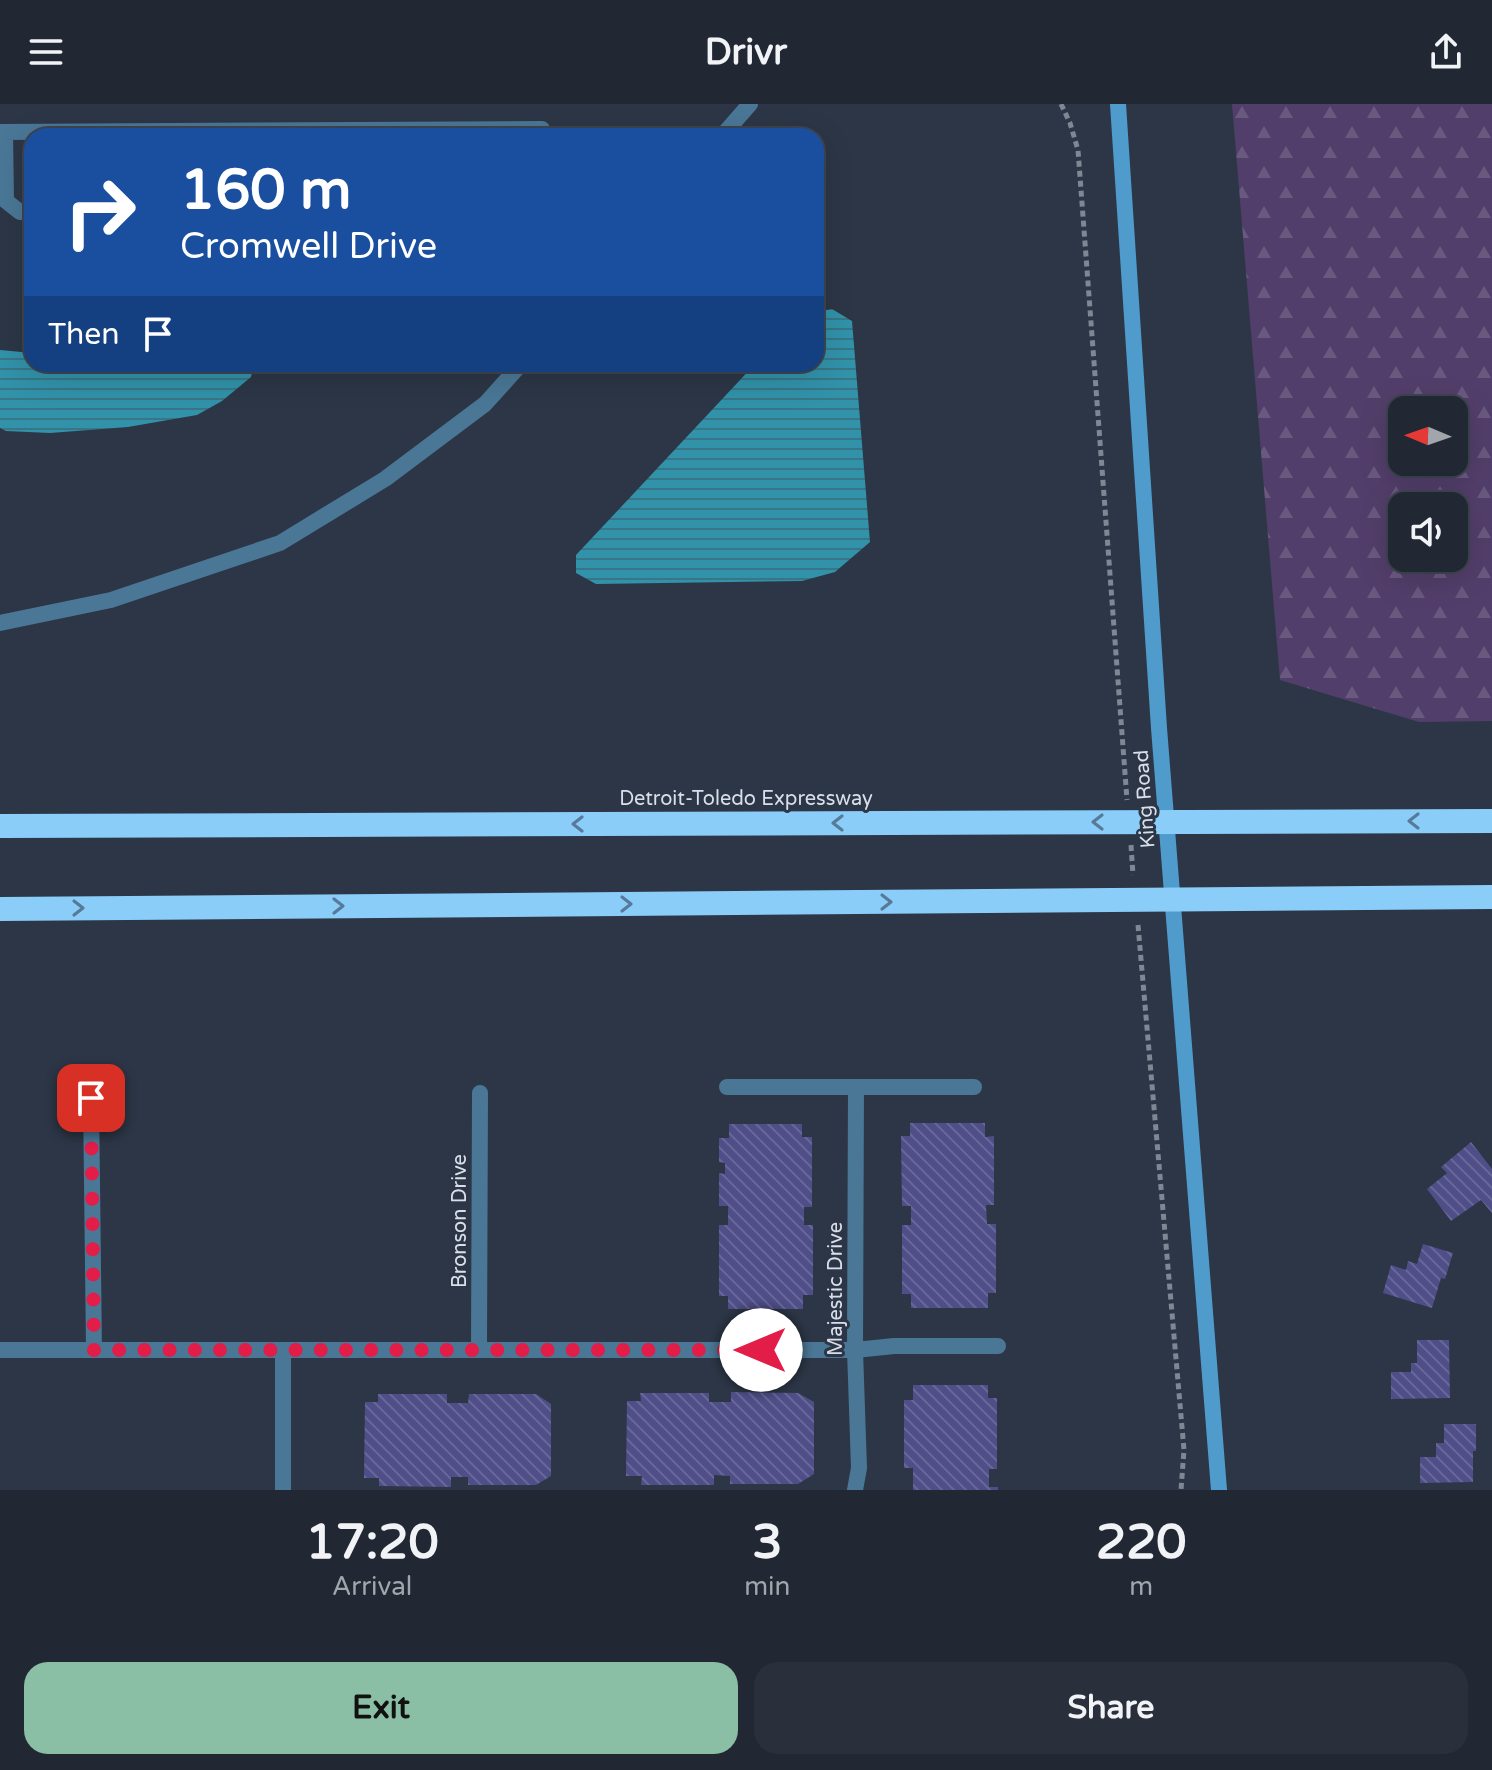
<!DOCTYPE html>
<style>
:root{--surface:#212834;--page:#29303c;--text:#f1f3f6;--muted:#a2a6ac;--line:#3e444f;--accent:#8abfa5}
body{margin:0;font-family:"Varela Round",sans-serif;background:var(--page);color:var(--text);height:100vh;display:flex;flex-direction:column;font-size:30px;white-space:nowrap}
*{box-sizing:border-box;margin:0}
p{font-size:26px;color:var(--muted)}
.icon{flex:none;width:44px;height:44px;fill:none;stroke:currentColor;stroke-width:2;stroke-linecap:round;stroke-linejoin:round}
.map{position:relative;height:1386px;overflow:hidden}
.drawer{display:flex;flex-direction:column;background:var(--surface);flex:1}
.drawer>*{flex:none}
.banner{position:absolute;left:24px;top:24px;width:800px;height:244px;border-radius:24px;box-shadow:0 8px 32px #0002,0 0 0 2px var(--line);background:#1a4fa0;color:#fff;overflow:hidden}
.needle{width:52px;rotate:272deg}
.buttons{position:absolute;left:1388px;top:292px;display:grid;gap:16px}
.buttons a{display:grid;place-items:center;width:80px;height:80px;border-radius:16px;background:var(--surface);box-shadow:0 8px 32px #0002,0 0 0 2px var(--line);font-size:40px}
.pin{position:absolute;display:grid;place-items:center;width:68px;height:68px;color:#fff;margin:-34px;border-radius:16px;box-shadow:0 4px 12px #0006}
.me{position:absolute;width:88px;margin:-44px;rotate:270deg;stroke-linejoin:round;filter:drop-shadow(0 0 6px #0008)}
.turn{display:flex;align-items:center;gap:28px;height:168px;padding:0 24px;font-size:36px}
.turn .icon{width:104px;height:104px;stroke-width:2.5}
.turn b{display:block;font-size:56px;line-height:68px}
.then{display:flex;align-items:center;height:76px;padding:0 24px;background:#0003;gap:16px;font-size:30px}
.eta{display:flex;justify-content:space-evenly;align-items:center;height:136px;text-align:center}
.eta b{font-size:48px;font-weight:700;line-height:56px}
.button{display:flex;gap:16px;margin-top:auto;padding:16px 24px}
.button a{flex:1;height:92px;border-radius:24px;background:var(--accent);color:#111;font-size:32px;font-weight:700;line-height:92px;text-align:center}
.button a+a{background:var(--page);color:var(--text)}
header{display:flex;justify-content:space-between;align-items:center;height:104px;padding:0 24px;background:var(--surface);font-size:36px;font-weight:700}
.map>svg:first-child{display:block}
.forest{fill:url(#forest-firs);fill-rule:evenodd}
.water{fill:url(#water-rules)}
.building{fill:url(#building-back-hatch)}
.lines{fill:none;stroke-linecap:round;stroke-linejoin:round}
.path{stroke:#7f8795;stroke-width:5;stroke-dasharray:6 4;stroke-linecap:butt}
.service{stroke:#4a7796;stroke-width:16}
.minor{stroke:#4a7796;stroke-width:16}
.secondary{stroke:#4f9ccc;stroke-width:16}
.motorway{stroke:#8acdf9;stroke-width:24}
.oneway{stroke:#567a97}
.route{stroke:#e11d48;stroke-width:14;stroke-dasharray:0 25.2}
.labels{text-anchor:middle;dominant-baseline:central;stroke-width:6;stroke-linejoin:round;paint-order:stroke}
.street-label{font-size:20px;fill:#d9dfea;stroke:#2c3646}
</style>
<header><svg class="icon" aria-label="menu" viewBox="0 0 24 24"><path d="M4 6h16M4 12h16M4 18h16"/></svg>Drivr<svg class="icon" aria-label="share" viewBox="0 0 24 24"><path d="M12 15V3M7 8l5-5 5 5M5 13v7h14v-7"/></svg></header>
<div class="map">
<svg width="1492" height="1386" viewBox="0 0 1492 1386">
<defs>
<pattern id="forest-firs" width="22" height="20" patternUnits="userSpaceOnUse" patternTransform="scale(2)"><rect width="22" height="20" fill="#523e6a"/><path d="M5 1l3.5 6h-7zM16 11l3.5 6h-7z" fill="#6a597f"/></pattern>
<pattern id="water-rules" width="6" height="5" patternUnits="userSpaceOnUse" patternTransform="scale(2)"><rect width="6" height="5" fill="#3192a9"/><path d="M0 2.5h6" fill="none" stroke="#377686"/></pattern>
<pattern id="building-back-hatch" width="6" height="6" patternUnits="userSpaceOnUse" patternTransform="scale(2)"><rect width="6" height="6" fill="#4f4e88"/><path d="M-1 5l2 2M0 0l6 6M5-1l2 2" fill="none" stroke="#686799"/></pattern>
</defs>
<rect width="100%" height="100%" fill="#2c3646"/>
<path class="forest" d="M1232,0h260v617l-73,1 -139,-42zM1402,306h52v52h-52zM1402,402h52v52h-52z"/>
<path class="water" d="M832,205l20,12 18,221 -35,30 -33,9 -206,3 -20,-11v-18l179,-191h61v-52z
M0,246l32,3v11h222l-3,13 -29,24 -25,14 -69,12 -78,6 -44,-2 -6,-3z"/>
<path class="building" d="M910,1019h75v14l9,-1v69h-8l1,19h9v69h-8v15h-77v-14h-9v-69h9v-19h-9l-1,-70h9z
M729,1020h73v13h10v70h-8v18h9v70h-10v14h-75v-13h-9v-71h9v-19h-9v-33l6,1v-11l-6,-1v-24h10z
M1471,1038l21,27v44l-11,-13 -30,21 -24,-32 20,-16 -6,-6z
M1423,1140l30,9 -8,26 -4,-1 -9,30 -49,-15 8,-28 15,5 2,-9 9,3z
M1417,1236h32l1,58 -59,1v-27h20v-9h6z
M913,1281h75v13h9v71h-8v18h9v3h-85v-22h-9v-68h9z
M731,1288l67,1 16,9v72l-16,10h-68v-8l-16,-1v10h-73l1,-9h-16l1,-75h14l-1,-8h69v9h22z
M378,1290h69v9h21l1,-9h67l15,10v72l-15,9h-68v-8h-17v10l-72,-1v-8h-15l1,-76h13z
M1444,1320h32v27h-3v31l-53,1v-26h16v-14h8z"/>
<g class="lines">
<path class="path" d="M1061,0l9,19 8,27 49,650
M1131,741l2,30
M1138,821l46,525 -3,40"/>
<path class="service" d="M0,28l542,-3 1,7
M5,28l1,69 14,11h12
M727,983h247
M855,1246l39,-4h104"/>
<path class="minor" d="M722,32l28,-32
M0,519l111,-23 169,-57 105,-64 100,-75 36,-40
M91,994l3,252
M0,1246h855
M283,1246v140
M479,1246l1,-257
M855,1386l4,-22 -4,-118 1,-262"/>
<path class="secondary" d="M1118,0l41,624 60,762"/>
<path class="motorway" d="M0,722l1492,-5
M0,805l1492,-12"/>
</g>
<defs><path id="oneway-chevron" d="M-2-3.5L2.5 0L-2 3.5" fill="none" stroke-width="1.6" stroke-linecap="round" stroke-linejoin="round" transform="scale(2)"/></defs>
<g class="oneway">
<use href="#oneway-chevron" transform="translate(1414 717) rotate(180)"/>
<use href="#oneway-chevron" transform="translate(1098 718) rotate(180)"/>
<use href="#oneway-chevron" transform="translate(838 719) rotate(180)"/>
<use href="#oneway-chevron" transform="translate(578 720) rotate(180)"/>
<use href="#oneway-chevron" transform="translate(886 798)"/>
<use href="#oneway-chevron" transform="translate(626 800)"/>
<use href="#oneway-chevron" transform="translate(338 802)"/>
<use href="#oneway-chevron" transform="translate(78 804)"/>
</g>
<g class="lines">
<path class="route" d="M91,994l3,252h667"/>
</g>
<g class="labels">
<g class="street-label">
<text x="746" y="695">Detroit-Toledo Expressway</text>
<text transform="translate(1145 695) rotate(-94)">King Road</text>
<text transform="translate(460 1117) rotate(-90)">Bronson Drive</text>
<text transform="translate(836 1185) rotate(-90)">Majestic Drive</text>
</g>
</g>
</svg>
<div class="buttons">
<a><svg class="needle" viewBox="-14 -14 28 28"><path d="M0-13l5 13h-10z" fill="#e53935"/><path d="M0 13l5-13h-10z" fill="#a2a6ac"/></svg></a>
<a><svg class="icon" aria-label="sound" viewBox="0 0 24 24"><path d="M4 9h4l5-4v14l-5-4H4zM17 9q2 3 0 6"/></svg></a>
</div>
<div class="pin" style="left:91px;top:994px;background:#d93025"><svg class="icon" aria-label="arrive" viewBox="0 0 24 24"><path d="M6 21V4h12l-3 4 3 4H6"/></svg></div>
<svg class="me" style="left:761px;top:1246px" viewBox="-20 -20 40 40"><circle r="19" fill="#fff"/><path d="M0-13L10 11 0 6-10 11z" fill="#e11d48"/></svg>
<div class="banner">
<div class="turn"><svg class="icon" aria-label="right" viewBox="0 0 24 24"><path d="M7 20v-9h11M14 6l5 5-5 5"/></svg><div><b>160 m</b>Cromwell Drive</div></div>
<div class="then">Then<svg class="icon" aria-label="arrive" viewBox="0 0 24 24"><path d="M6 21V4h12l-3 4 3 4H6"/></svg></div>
</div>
</div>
<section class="drawer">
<div class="eta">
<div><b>17:20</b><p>Arrival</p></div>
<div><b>3</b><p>min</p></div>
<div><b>220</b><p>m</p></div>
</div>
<div class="button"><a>Exit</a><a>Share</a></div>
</section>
